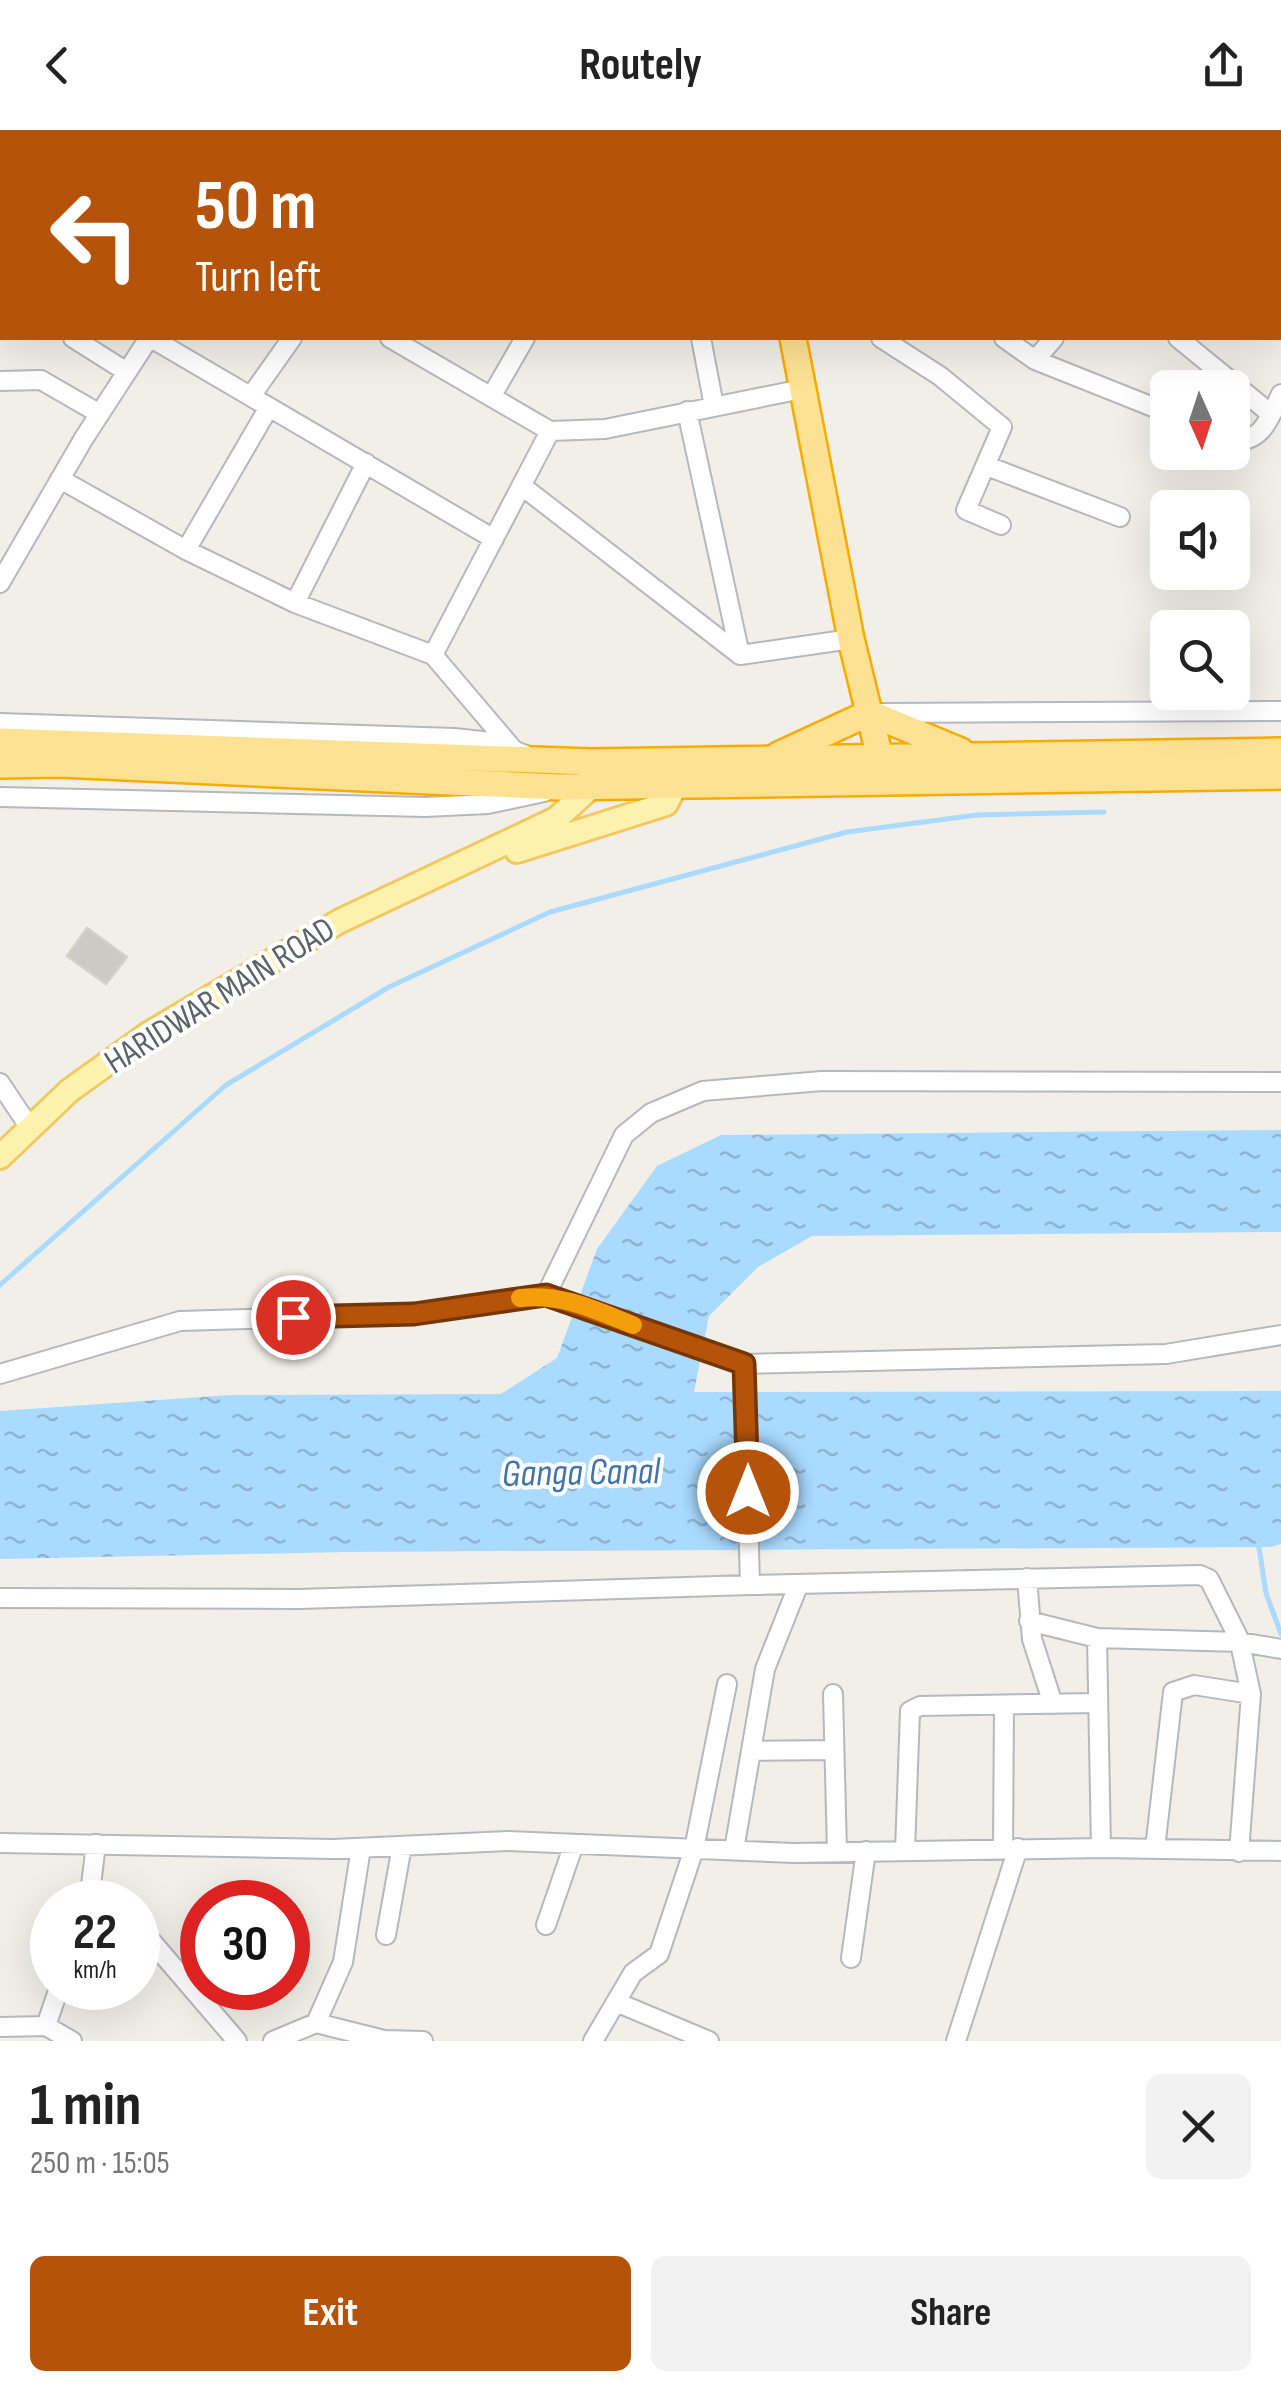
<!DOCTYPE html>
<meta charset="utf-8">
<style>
:root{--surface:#fff;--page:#f2f2f2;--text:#222;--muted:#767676;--accent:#b45309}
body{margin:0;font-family:"Sofia Sans Condensed",sans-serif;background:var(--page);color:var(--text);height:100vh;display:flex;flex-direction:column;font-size:38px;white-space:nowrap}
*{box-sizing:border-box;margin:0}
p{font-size:32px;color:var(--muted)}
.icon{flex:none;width:55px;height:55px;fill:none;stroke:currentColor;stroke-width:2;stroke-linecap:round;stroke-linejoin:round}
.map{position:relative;height:1911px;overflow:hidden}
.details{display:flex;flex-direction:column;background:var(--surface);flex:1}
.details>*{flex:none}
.guide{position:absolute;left:0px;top:0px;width:1282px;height:210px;box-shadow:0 10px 40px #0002;background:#b45309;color:#fff;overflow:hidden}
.needle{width:65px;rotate:177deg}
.buttons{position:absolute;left:1150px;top:240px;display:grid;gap:20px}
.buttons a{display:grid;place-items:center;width:100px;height:100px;border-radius:15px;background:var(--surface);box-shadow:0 10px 40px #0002;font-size:50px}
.speed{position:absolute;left:30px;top:1750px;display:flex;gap:20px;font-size:50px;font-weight:700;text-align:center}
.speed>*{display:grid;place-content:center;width:130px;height:130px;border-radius:50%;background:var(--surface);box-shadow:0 10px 40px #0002;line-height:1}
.speed small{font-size:25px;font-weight:400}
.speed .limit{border:15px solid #d22;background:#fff;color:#111}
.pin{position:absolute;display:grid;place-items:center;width:85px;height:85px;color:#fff;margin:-42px;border:5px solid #fff;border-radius:50%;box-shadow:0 2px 10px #0007}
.me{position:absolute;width:110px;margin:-55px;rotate:0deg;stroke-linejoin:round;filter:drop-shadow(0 0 8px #0008)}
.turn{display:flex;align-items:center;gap:35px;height:210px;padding:0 30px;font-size:45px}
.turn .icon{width:130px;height:130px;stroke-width:2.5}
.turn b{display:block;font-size:70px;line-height:85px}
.round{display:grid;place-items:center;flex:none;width:105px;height:105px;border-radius:15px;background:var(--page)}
.overview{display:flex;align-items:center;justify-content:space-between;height:170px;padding:0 30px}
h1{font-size:60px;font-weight:700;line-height:75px}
.cta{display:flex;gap:20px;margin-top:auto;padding:20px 30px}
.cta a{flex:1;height:115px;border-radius:15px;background:var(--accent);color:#fff;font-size:40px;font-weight:700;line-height:115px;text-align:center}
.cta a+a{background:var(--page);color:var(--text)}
header{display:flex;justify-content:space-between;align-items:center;height:130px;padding:0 30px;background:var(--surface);font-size:45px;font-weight:700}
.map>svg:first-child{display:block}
.water{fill:url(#water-ripples)}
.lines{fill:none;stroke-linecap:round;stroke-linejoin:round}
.stream{stroke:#aadaff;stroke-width:5}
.building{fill:#cccac5;stroke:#d6d1c6;stroke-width:2.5}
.minor-casing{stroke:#b5b8bc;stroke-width:22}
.major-casing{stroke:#f2c960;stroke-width:28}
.highway-casing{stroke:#f9ab00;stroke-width:30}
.minor{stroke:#fff;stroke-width:18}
.major{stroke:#fff2af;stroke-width:22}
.highway{stroke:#fde293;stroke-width:25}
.route-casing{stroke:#753606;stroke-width:25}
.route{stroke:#b45309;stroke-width:18}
.slow{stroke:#f59e0b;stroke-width:18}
.labels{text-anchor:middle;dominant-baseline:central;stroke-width:8;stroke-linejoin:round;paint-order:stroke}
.street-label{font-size:35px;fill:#5f6368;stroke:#fff}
.water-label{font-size:38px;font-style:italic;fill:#4174aa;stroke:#fff}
</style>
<header><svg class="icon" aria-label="back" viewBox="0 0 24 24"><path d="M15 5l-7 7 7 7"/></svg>Routely<svg class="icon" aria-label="share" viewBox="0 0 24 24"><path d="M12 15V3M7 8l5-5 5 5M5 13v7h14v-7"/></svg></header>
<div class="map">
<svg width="1281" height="1911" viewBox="0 0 1281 1911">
<defs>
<pattern id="water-ripples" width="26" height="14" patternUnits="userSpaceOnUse" patternTransform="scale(2.5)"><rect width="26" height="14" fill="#aadaff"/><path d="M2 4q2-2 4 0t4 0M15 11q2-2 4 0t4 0" fill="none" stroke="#8eb4d2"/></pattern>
</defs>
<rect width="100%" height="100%" fill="#f1efe8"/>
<path class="water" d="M1281,1000v102l-469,4 -54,31 -49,49 -15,76 587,-1v153l-10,3 -924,5 -347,7v-148l230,-16 271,-1 56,-36 40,-109 60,-83 64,-31z"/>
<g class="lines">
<path class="stream" d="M0,1155l226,-200 163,-98 161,-75 297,-80 130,-17 127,-3
M1258,1411l8,52 15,41"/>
</g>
<path class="building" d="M87,798l40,29 -21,27 -39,-28z"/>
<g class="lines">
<defs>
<path id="minor" d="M235,0l4,2
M540,0l4,2
M663,0l1,2
M874,0l3,2
M1107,0l3,2
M59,2l1,-2
M163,2l2,-2
M283,2l1,-2
M317,2l2,-2
M429,2l2,-2
M509,2l1,-2
M957,2l2,-2
M1086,2l4,-2
M1136,2l2,-2
M0,84l2,-4
M1280,141h1
M0,161l2,1
M73,208l54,34
M151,208l343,201
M390,208l160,93 55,-2 197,-40
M701,208l13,68
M881,208l59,38 62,51 -36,83 35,15
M1004,208l31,22 133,53
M1178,208l93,76
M1035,230l19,-22
M0,251l41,-1 59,34
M251,266l41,-58
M491,267l34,-59
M687,281l53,244
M1232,310c30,4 38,-23 49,-46
M987,336l133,51
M60,349l126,71 109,53 138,52 79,93
M522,356l218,169 111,-16
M186,420l83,-143
M0,453l84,-145 65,-100
M295,473l71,-140
M433,525l117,-224
M880,583l401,-2
M0,593l454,15 37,4 35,13
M0,667l425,10 63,-3 56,-12
M0,953l30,45
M744,1234l422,-10 115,-19
M0,1244l180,-53 234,-7 132,-19 78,-160 27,-22 52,-22 119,-10 459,1
M1027,1448l5,61 21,65
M750,1455l450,-10 9,4 30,60 12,55 -12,158
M0,1468l299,1 451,-14 -6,-221 -198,-69
M1029,1491l68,17 143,4 41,7
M1097,1508l4,210
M833,1564l4,158
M751,1621l83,-1
M0,1713l333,6 175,-8 286,12 307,-5 180,3
M1003,1719l1,-144
M1155,1719l18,-157 21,-7 57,9
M734,1720l31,-181 33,-83
M905,1721l5,-140 10,-5 177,-3
M89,1772l7,-58
M546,1795l28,-81
M138,1804l15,9 84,98
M386,1805l16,-89
M851,1828l15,-107
M616,1872l93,39
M316,1893l68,17 39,1
M46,1896l26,15
M0,1897l46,-1 13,-38
M273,1911l43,-18 27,-61 18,-114
M593,1911l40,-68 26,-19 35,-105 33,-165
M956,1911l62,-193"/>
<path id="major" d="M517,721l149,-47 10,-19v-15
M0,1027l69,-66 79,-57 192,-113 216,-102 34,-31v-11"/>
<path id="highway" d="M753,0v2
M793,208l58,301 32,131
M0,611l590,21 691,-11
M778,625l91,-42 92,38
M0,635l60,-1 499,23 722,-11"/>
</defs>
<use href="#minor" class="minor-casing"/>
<use href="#major" class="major-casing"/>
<use href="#highway" class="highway-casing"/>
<use href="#minor" class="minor"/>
<use href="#major" class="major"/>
<use href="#highway" class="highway"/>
</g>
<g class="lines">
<defs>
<path id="route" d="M293,1187l121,-3 132,-19 198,69 4,128"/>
</defs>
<use href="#route" class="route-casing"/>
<use href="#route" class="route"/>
<path class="slow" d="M520,1168c41,-5 75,12 113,27"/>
</g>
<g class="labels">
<g class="street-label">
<text transform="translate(220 866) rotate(-32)">HARIDWAR MAIN ROAD</text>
</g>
<g class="water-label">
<text transform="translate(581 1343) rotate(-1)">Ganga Canal</text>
</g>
</g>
</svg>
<div class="buttons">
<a><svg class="needle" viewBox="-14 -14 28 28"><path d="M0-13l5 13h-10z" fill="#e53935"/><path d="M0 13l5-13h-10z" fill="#767676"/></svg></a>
<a><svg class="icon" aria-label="sound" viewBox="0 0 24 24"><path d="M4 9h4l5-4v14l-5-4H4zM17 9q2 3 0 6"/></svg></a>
<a><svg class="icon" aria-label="search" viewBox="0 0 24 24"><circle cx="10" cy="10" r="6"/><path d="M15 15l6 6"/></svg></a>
</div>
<div class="speed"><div>22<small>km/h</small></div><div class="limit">30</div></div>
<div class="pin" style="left:293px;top:1187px;background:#d93025"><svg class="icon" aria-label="arrive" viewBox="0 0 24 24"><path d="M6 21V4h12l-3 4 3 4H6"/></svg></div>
<svg class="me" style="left:748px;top:1362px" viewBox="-20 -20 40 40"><circle r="17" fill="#b45309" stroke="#fff" stroke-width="3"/><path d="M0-11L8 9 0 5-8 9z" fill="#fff"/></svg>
<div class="guide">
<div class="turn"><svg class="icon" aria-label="left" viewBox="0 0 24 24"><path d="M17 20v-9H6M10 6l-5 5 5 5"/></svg><div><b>50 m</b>Turn left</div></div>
</div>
</div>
<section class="details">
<div class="overview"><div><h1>1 min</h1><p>250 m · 15:05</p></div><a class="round"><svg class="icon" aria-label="close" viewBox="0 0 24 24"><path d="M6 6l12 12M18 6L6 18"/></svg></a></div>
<div class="cta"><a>Exit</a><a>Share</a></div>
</section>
